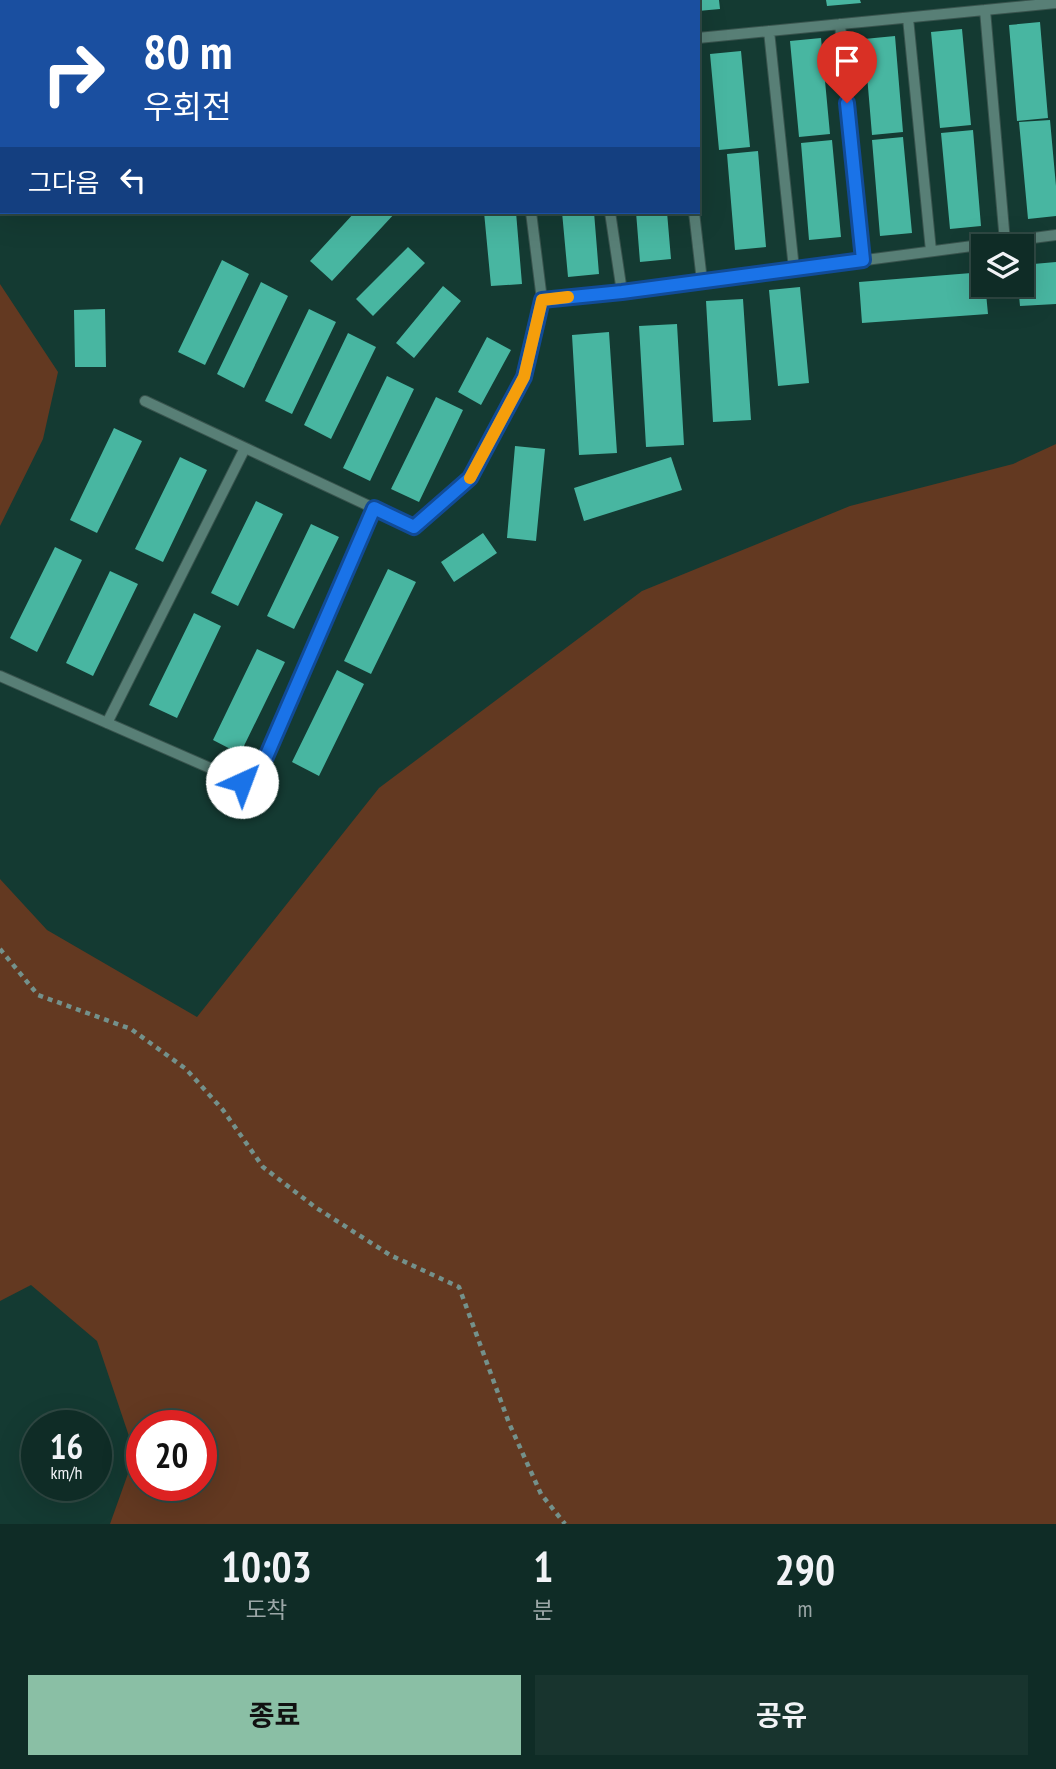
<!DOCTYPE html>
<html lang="ko">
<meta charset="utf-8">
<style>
:root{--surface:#0f2c26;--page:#18342e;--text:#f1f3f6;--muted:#9ba7a7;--line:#2f4843;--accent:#8abfa5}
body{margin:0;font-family:"PT Sans Narrow","Noto Sans KR",sans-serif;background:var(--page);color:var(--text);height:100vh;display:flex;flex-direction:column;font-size:26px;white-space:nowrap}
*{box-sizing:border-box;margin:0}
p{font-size:23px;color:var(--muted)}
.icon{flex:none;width:38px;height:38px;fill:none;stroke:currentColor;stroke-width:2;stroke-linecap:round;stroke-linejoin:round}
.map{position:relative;height:1524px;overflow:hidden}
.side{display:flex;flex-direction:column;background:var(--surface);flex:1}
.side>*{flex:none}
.hud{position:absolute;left:0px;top:0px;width:700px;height:214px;box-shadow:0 7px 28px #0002,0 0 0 2px var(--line);background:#1a4fa0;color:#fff;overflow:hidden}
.tools{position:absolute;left:971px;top:234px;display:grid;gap:14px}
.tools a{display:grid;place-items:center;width:63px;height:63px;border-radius:0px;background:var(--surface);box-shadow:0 7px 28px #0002,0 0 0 2px var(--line);font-size:35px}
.speed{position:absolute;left:21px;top:1410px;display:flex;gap:14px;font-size:35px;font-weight:700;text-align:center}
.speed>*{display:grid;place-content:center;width:91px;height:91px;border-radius:50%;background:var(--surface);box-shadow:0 7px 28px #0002,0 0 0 2px var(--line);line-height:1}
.speed small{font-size:18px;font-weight:400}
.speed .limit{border:10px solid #d22;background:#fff;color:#111}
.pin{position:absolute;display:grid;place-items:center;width:60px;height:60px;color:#fff;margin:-72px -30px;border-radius:50% 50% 50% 0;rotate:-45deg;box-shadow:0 0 7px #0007}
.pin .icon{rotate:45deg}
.me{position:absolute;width:77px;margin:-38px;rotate:43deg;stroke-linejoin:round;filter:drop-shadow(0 0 5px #0008)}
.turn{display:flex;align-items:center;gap:24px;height:147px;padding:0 28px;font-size:32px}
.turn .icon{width:91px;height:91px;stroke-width:2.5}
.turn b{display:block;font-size:49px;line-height:60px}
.then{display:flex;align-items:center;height:66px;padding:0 28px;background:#0003;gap:14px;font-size:26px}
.eta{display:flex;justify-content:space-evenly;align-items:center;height:119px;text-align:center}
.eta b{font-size:42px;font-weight:700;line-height:49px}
.action{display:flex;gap:14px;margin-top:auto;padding:14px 28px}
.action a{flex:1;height:80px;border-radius:0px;background:var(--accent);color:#111;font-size:28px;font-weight:700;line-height:80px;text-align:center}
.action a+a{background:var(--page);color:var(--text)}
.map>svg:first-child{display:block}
.green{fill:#633921;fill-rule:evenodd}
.building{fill:#48b6a1}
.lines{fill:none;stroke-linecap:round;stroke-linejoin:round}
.service-casing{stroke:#39544e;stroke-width:12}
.path{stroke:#74918b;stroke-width:4.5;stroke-dasharray:5 5;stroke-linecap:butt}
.service{stroke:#587f76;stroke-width:10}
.route-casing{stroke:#114b97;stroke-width:18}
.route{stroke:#1a73e8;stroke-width:12}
.slow{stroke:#f59e0b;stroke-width:12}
</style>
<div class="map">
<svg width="1056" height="1524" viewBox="0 0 1056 1524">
<rect width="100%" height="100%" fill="#143a32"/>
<path class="green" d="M0,284l58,88 -15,67 -43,87z
M1056,444v1080h-946l25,-70 -38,-113 -66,-56 -31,16v-422l47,51 150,87 182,-229 263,-197 208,-85 163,-42zM142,1426h59v60h-59z"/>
<path class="building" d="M698,0h21l1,9 -22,2z
M826,0h34l1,3 -34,3z
M1040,22l8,96 -31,3 -8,-96z
M962,29l9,96 -31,3 -9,-96z
M895,36l8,96 -31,3 -8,-96z
M821,38l9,96 -31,3 -9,-96z
M741,51l9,96 -31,3 -9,-96z
M1050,120l6,66v30l-28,3 -9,-97z
M973,130l8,96 -31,3 -9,-96z
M903,137l9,96 -32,3 -8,-96z
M832,140l9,97 -32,3 -8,-97z
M758,151l8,96 -31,3 -8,-96z
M355,212h41l-64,69 -22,-20z
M484,212h32l6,72 -31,2z
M562,212h32l5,62 -31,3z
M636,212h31l4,47 -31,3z
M408,247l17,16 -52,53 -17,-17z
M222,260l27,14 -44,91 -27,-13z
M1056,262v42l-36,2 -2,-21h4v-20z
M984,272l4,42 -126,9 -3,-41z
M261,282l27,14 -44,92 -27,-14z
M443,286l18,15 -47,57 -18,-15z
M800,287l9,96 -31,3 -9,-96z
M743,299l8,121 -38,2 -7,-121z
M105,309l1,58h-31l-1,-57z
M309,309l27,13 -44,92 -27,-13z
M677,324l7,121 -38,2 -7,-121z
M609,332l8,121 -38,2 -7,-120z
M348,333l28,14 -45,92 -27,-14z
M487,337l24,13 -30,55 -23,-13z
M387,376l27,13 -44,92 -27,-13z
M436,397l27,13 -44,92 -28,-13z
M114,428l28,13 -45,92 -27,-13z
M515,446l30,3 -9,92 -29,-3z
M180,457l27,13 -44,92 -28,-13z
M671,457l11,33 -98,31 -10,-33z
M256,501l27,13 -45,92 -27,-13z
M311,524l28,13 -45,92 -27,-13z
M483,533l14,20 -43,29 -13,-20z
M55,547l27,13 -45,92 -27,-14z
M388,569l28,13 -45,92 -27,-13z
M110,571l28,13 -45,92 -27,-13z
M194,613l27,13 -44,92 -28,-13z
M257,649l28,13 -45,92 -27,-14z
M337,670l27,14 -45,92 -27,-14z"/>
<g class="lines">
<defs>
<path id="service" d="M419,0l3,2
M513,2l1,-2
M985,10l20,232
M908,18l23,233
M840,24l23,236
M769,31l25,238
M698,38l358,-35
M531,212l11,88 80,-8 434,-57
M610,212l12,80
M694,212l8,69
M145,401l269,126 56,-49 54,-101 18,-77
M0,676l242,106 24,-26 108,-248
M107,723l138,-275"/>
</defs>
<use href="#service" class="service-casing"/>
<path class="path" d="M0,949l38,46 93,34 55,40 37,41 40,57 52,40 75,48 69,32 50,136 32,71 24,30"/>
<use href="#service" class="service"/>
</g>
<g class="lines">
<defs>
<path id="route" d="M242,782l24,-25 108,-249 40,19 56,-49 54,-101 18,-77 80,-8 241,-32 -16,-157"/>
</defs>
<use href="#route" class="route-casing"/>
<use href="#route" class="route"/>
<path class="slow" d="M470,478l54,-101 18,-77 26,-3"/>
</g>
</svg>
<div class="tools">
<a><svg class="icon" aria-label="layers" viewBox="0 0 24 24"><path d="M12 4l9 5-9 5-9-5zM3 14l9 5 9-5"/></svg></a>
</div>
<div class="speed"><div>16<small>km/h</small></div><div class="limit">20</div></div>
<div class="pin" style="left:847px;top:103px;background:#d93025"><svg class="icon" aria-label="arrive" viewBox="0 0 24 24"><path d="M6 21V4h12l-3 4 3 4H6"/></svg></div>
<svg class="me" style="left:242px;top:782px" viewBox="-20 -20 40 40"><circle r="19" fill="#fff"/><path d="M0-13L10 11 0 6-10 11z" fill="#1a73e8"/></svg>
<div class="hud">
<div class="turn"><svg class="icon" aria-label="right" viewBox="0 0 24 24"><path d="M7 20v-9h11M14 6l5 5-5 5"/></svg><div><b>80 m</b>우회전</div></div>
<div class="then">그다음<svg class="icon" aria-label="left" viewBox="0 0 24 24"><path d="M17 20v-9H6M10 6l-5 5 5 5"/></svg></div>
</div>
</div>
<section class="side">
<div class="eta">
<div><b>10:03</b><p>도착</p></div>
<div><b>1</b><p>분</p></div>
<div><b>290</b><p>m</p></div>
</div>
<div class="action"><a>종료</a><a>공유</a></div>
</section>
